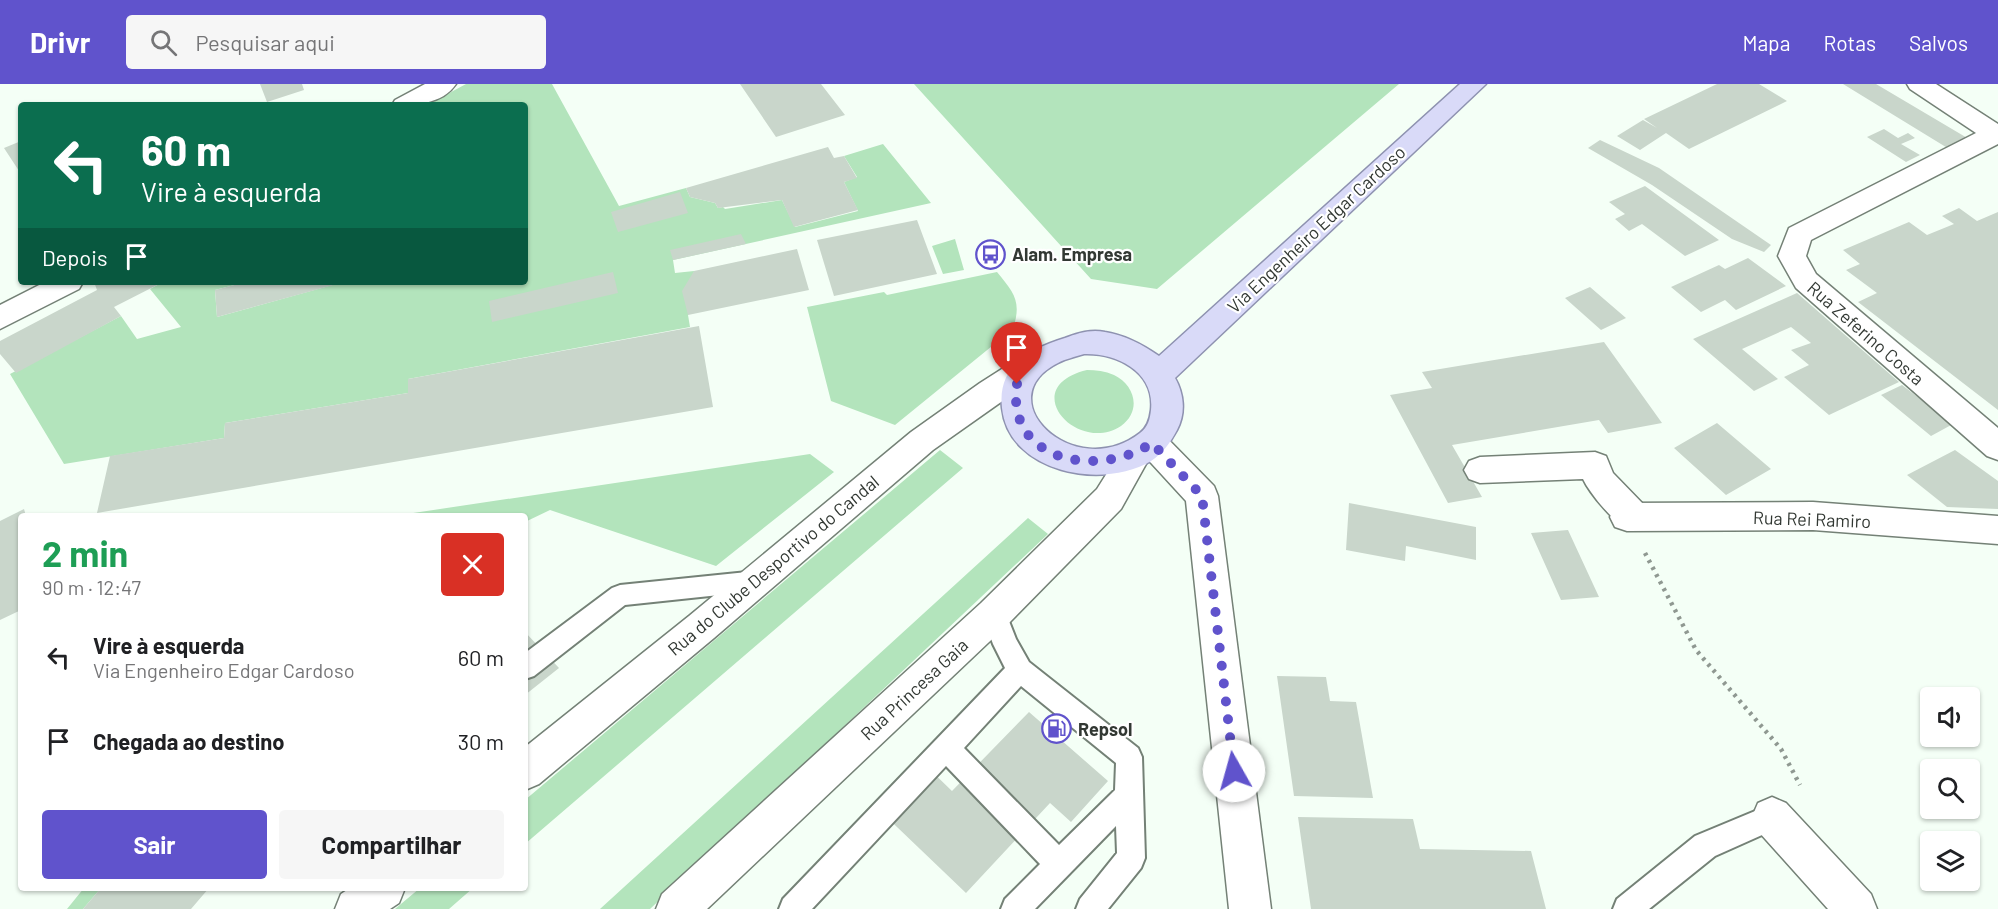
<!DOCTYPE html>
<html lang="pt">
<meta charset="utf-8">
<style>
:root{--surface:#fff;--page:#f6f6f6;--text:#202124;--muted:#757577;--accent:#6053cc}
body{margin:0;font-family:Barlow,sans-serif;background:var(--page);color:var(--text);height:100vh;display:flex;flex-direction:column;font-size:22px;white-space:nowrap}
*{box-sizing:border-box;margin:0}
p{font-size:20px;color:var(--muted)}
.icon{flex:none;width:33px;height:33px;fill:none;stroke:currentColor;stroke-width:2;stroke-linecap:round;stroke-linejoin:round}
.map{position:relative;flex:1;overflow:hidden}
.side{position:absolute;left:18px;top:429px;width:510px;height:378px;display:flex;flex-direction:column;background:var(--surface);border-radius:6px;box-shadow:0 2px 4px #0004}
.side>*{flex:none}
.top-card{position:absolute;left:18px;top:18px;width:510px;height:183px;border-radius:6px;box-shadow:0 2px 4px #0004;background:#0b6e4f;color:#fff;overflow:hidden}
.tools{position:absolute;left:1920px;top:603px;display:grid;gap:12px}
.tools a{display:grid;place-items:center;width:60px;height:60px;border-radius:6px;background:var(--surface);box-shadow:0 2px 4px #0004;font-size:30px}
.pin{position:absolute;display:grid;place-items:center;width:51px;height:51px;color:#fff;margin:-62px -26px;border-radius:50% 50% 50% 0;rotate:-45deg;box-shadow:0 0 6px #0007}
.pin .icon{rotate:45deg}
.me{position:absolute;width:66px;margin:-33px;rotate:353deg;stroke-linejoin:round;filter:drop-shadow(0 0 4px #0008)}
.turn{display:flex;align-items:center;gap:21px;height:126px;padding:0 24px;font-size:27px}
.turn .icon{width:78px;height:78px;stroke-width:2.5}
.turn b{display:block;font-size:42px;line-height:51px}
.then{display:flex;align-items:center;height:57px;padding:0 24px;background:#0003;gap:12px;font-size:22px}
.round{display:grid;place-items:center;flex:none;width:63px;height:63px;border-radius:6px;background:var(--page)}
.overview{display:flex;align-items:center;justify-content:space-between;height:102px;padding:0 24px}
h1{font-size:36px;font-weight:700;line-height:45px;color:#1e9e55}
.button{display:flex;gap:12px;margin-top:auto;padding:12px 24px}
.button a{flex:1;height:69px;border-radius:6px;background:var(--accent);color:#fff;font-size:24px;font-weight:700;line-height:69px;text-align:center}
.button a+a{background:var(--page);color:var(--text)}
ul{padding:0;list-style:none}
li{display:flex;align-items:center;gap:18px;height:84px;padding:0 24px}
li div{flex:1}
li b{display:block;font-size:22px}
li em{font-style:normal}
header{display:flex;align-items:center;gap:36px;box-sizing:border-box;height:84px;padding:0 30px;background:var(--accent);color:#fff}
header strong{font-size:28px}
nav{display:flex;gap:33px;margin-inline-start:auto;font-size:21px}
.search{width:420px;height:54px;background:var(--page);display:flex;align-items:center;gap:15px;box-sizing:border-box;padding:0 21px;border-radius:6px;color:var(--muted);font-size:22px}
.map>svg:first-child{display:block}
.green{fill:#b3e4bc}
.building{fill:#c9d6cb}
.lines{fill:none;stroke-linecap:round;stroke-linejoin:round}
.service-casing{stroke:#748176;stroke-width:4}
.minor-casing{stroke:#748176;stroke-width:3}
.tertiary-casing{stroke:#748176;stroke-width:3}
.primary-casing{stroke:#8e92b0;stroke-width:3}
.path{stroke:#8f9891;stroke-width:4.5;stroke-dasharray:3 5;stroke-linecap:butt}
.service{fill:#fff;fill-rule:evenodd}
.minor{fill:#fff;fill-rule:evenodd}
.tertiary{fill:#fff;fill-rule:evenodd}
.primary{fill:#d9daf8;fill-rule:evenodd}
.route{stroke:#6053cc;stroke-width:10;stroke-dasharray:0 18}
.labels{text-anchor:middle;dominant-baseline:central;stroke-width:4.5;stroke-linejoin:round;paint-order:stroke}
.street-label{font-size:18px;fill:#323833;stroke:#fff}
.poi-label{font-size:18px;font-weight:bold;fill:#323833;stroke:#fff;text-anchor:start}
</style>
<header>
<strong>Drivr</strong>
<div class="search"><svg class="icon" aria-label="search" viewBox="0 0 24 24"><circle cx="10" cy="10" r="6"/><path d="M15 15l6 6"/></svg>Pesquisar aqui</div>
<nav><a>Mapa</a><a>Rotas</a><a>Salvos</a></nav>
</header>
<div class="map">
<svg width="1998" height="825" viewBox="0 0 1998 825">
<rect width="100%" height="100%" fill="#f4fff6"/>
<path class="green" d="M466,0h86l67,122 67,-18 4,9 25,6 3,5 5,-1 2,2 57,-9 13,27 63,-16 -14,-29 13,-5 -13,-21 39,-12 48,59 -258,57 2,13 19,-2 -6,44 2,12 -282,52v14l-183,30 -1,15 -160,26 -54,-90 111,-58 16,23 44,-12 -31,-38 13,-7h83l-31,8 2,27 126,-35h182v-177h-98z
M914,0h485l-242,205 -66,-10z
M955,155l9,31 -21,4 -11,-28z
M997,188c17,21 25,29 16,57l-118,96 -64,-24 -24,-94 77,-15 3,3z
M1087,286c9,0 18,1 27,5 21,10 28,36 7,51 -44,29 -105,-39 -34,-56z
M940,366l23,18 -438,376v-44z
M810,370l24,18 -118,94 -166,-56 -25,12v-6h-132z
M1028,434l20,16 -398,375h-50z
M84,804h17l-18,21h-16z
M420,804h53l-24,21h-54z"/>
<path class="building" d="M260,0h42l2,6 -37,12z
M740,0h81l24,31 -69,22z
M1717,0h42l28,17 -98,48 -23,-16 -26,17 -23,-14 26,-16 14,8 -13,-9z
M1843,0h33l98,58 -20,10z
M1884,45l14,9 10,-5 7,5 -14,6 19,11 -14,7 -39,-25z
M1600,56l59,28 112,77 -7,7 -32,-13 -80,-54 -64,-37z
M21,57v33l-17,-26z
M828,63l6,11 10,-2 13,22 -13,4 14,28 -64,17 -12,-27 -64,8 -3,-5 -25,-6 -4,-9z
M1645,102l74,54 -34,16 -43,-32 -13,7 -14,-12 10,-5 -16,-12z
M680,108l8,21 -70,19 -7,-20z
M1959,124l18,13 21,-9v198l-140,-108 19,-9 -31,-23 14,-6 -17,-14 66,-28 18,13 27,-11 -12,-8z
M917,136l20,54 -103,22 -17,-56z
M741,150l5,10 -73,16 -3,-10z
M797,165l12,41 -121,25 -6,-24 12,-20z
M1748,174l38,28 -50,24 -11,-10 -24,12 -30,-25 48,-22 6,4z
M613,188l5,21 -126,29 -3,-21z
M94,198h69l-49,25 7,9 -105,57 -16,-19v-13l97,-51z
M246,198h95v1l-124,34 -2,-27z
M1590,203l36,31 -25,12 -36,-32z
M1797,209l102,89 -70,33 -45,-38 25,-12 -18,-15 20,-7 -20,-16 -49,22 36,30 -24,12 -61,-52z
M699,242l14,81 -616,106 13,-57 114,-18 1,-15 183,-30v-14z
M1604,258l58,81 -54,10 -9,-13 -147,25 30,52 -34,6 -58,-108 42,-7 -10,-16z
M1902,301l51,39 -22,12 -50,-41z
M1717,339l54,46 -45,26 -52,-47z
M1955,366l43,31v28l-51,-2 -40,-32z
M1349,419l127,24v33l-70,-14 -1,15 -59,-11z
M24,425l2,7h-5v94l-21,10v-99z
M1568,446l31,67 -38,3 -30,-67z
M525,548l34,36 -34,27z
M1277,592l49,1 4,24 26,1 17,96 -79,-2z
M1029,628l79,69 -37,41 -21,-19 -84,90 -92,-88 46,-45 32,31z
M1298,733l115,2 7,30 111,2 15,58h-235z
M101,804h108l-18,21h-108z"/>
<g class="lines">
<defs>
<path id="service" d="M757,487l8,3 4,7 -4,7 -8,3 -132,14 -91,71 -9,3v-26l87,-65 8,-3z
M994,519l9,3 13,33 13,23 109,86 4,9 3,101 -4,10 -33,41h-32l4,-10 37,-46 -1,-27 -81,83h-34l4,-10 35,-35 -94,-98 -134,143h-33l4,-10 222,-231 -12,-24 -11,-30 3,-8zM1021,602l95,77 -1,27 -56,55 -95,-97z
M1772,720l10,4 4,9 -4,9 -67,30 -66,53h-36l4,-10 78,-63z"/>
<path id="minor" d="M425,0h31c-14,21 -42,21 -64,21l3,-5z
M1907,0h29l62,40v20l-187,96 -5,16 10,18 182,154v32l-11,-4 -191,-168 -18,-32 11,-28 187,-95 -66,-44z
M45,198h38l-4,7 -79,40v-24z
M1027,273l11,3 4,8 -4,8 -105,74 -219,188 -175,146 -14,6v-43l164,-131 222,-184 69,-49 36,-23z
M1135,358l11,4 5,9 -30,54 -114,116 -300,284h-51l6,-15 319,-291 116,-114 27,-43z
M1595,368l11,4 7,17 33,34 5,10 -5,10c-5,1 -10,4 -14,3 -15,-2 -43,-38 -49,-51l-103,4 -11,-4 -5,-9 5,-9 11,-4z
M1772,713l14,6 85,91 6,15h-49l-70,-78 -6,-14 6,-14z
M350,804h55l-6,15 -9,6h-55l6,-15z"/>
<path id="tertiary" d="M1152,346l11,4 51,52 4,10 53,413h-42l-43,-408 -45,-49 -5,-9 5,-9z
M1813,418l185,14v28l-185,-14 -186,1 -12,-4 -5,-10 5,-10 12,-4z"/>
<path id="primary" d="M1460,0h26l-311,294c9,16 11,35 2,52 -7,13 -14,23 -26,31 -48,29 -142,12 -149,-53 -5,-43 28,-59 63,-70 13,-5 26,-9 40,-6 20,3 38,13 54,24zM1084,270c32,-1 71,17 67,56 -1,9 -3,17 -11,23 -66,51 -154,-34 -82,-70 7,-4 17,-6 26,-9z"/>
</defs>
<use href="#service" class="service-casing"/>
<use href="#minor" class="minor-casing"/>
<use href="#tertiary" class="tertiary-casing"/>
<use href="#primary" class="primary-casing"/>
<path class="path" d="M1645,469l51,97 85,99 19,36"/>
<use href="#service" class="service"/>
<use href="#minor" class="minor"/>
<use href="#tertiary" class="tertiary"/>
<use href="#primary" class="primary"/>
</g>
<g class="lines">
<path class="route" d="M1017,300c-12,78 82,95 135,59l50,53 32,275"/>
</g>
<defs>
<symbol id="bus-ring" viewBox="-11 -11 22 22"><circle r="9.5" fill="#fff" stroke="#6053cc" stroke-width="1.5"/><path d="M-5-6H5V4H4V6H2V4H-2V6H-4V4H-5ZM-3.5-4V0h7V-4ZM-3.5 1.2v1.5H-2V1.2ZM2 1.2v1.5H3.5V1.2Z" fill="#6053cc"/></symbol>
<symbol id="fuel-ring" viewBox="-11 -11 22 22"><circle r="9.5" fill="#fff" stroke="#6053cc" stroke-width="1.5"/><path d="M-5.5-6h7V0h2V4h1.3V-2.5L3-4.5l.8-.8L6-3V5H2.5V1h-1V6h-7ZM-4.2-4.7v3.2H.2V-4.7Z" fill="#6053cc"/></symbol>
</defs>
<g fill-rule="evenodd">
<use href="#bus-ring" x="974" y="154" width="33" height="33"/>
<use href="#fuel-ring" x="1040" y="628" width="33" height="33"/>
</g>
<g class="labels">
<g class="street-label">
<text transform="translate(1316 145) rotate(-43)">Via Engenheiro Edgar Cardoso</text>
<text transform="translate(1866 249) rotate(41)">Rua Zeferino Costa</text>
<text transform="translate(1812 435) rotate(2)">Rua Rei Ramiro</text>
<text transform="translate(773 481) rotate(-40)">Rua do Clube Desportivo do Candal</text>
<text transform="translate(914 605) rotate(-43)">Rua Princesa Gaia</text>
</g>
<g class="poi-label">
<text x="1012" y="170">Alam. Empresa</text>
<text x="1078" y="645">Repsol</text>
</g>
</g>
</svg>
<div class="tools">
<a><svg class="icon" aria-label="sound" viewBox="0 0 24 24"><path d="M4 9h4l5-4v14l-5-4H4zM17 9q2 3 0 6"/></svg></a>
<a><svg class="icon" aria-label="search" viewBox="0 0 24 24"><circle cx="10" cy="10" r="6"/><path d="M15 15l6 6"/></svg></a>
<a><svg class="icon" aria-label="layers" viewBox="0 0 24 24"><path d="M12 4l9 5-9 5-9-5zM3 14l9 5 9-5"/></svg></a>
</div>
<div class="pin" style="left:1017px;top:300px;background:#d93025"><svg class="icon" aria-label="arrive" viewBox="0 0 24 24"><path d="M6 21V4h12l-3 4 3 4H6"/></svg></div>
<svg class="me" style="left:1234px;top:687px" viewBox="-20 -20 40 40"><circle r="19" fill="#fff"/><path d="M0-13L10 11 0 6-10 11z" fill="#6053cc"/></svg>
<div class="top-card">
<div class="turn"><svg class="icon" aria-label="left" viewBox="0 0 24 24"><path d="M17 20v-9H6M10 6l-5 5 5 5"/></svg><div><b>60 m</b>Vire à esquerda</div></div>
<div class="then">Depois<svg class="icon" aria-label="arrive" viewBox="0 0 24 24"><path d="M6 21V4h12l-3 4 3 4H6"/></svg></div>
</div>
<section class="side">
<div class="overview"><div><h1>2 min</h1><p>90 m · 12:47</p></div><a class="round" style="background:#d93025;color:#fff"><svg class="icon" aria-label="close" viewBox="0 0 24 24"><path d="M6 6l12 12M18 6L6 18"/></svg></a></div>
<ul>
<li><svg class="icon" aria-label="left" viewBox="0 0 24 24"><path d="M17 20v-9H6M10 6l-5 5 5 5"/></svg><div><b>Vire à esquerda</b><p>Via Engenheiro Edgar Cardoso</p></div><em>60 m</em></li>
<li><svg class="icon" aria-label="arrive" viewBox="0 0 24 24"><path d="M6 21V4h12l-3 4 3 4H6"/></svg><div><b>Chegada ao destino</b></div><em>30 m</em></li>
</ul>
<div class="button"><a>Sair</a><a>Compartilhar</a></div>
</section>
</div>
